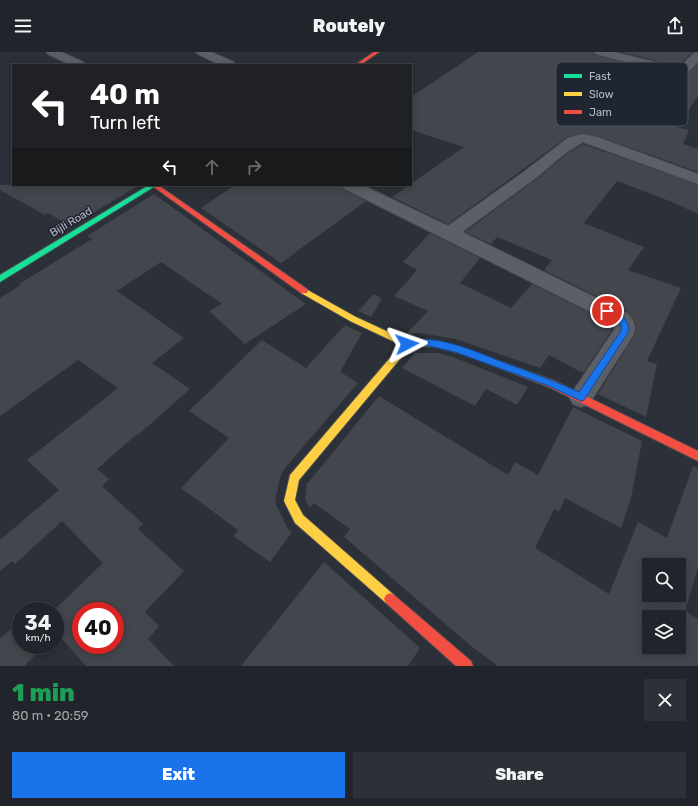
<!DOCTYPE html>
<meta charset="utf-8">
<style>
:root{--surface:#21242a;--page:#2d3036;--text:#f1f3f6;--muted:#a2a4a8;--line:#3e4147;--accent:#1a73e8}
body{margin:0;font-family:Rubik,sans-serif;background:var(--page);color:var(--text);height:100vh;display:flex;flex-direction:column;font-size:15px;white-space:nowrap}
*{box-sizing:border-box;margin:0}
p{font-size:13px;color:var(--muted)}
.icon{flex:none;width:22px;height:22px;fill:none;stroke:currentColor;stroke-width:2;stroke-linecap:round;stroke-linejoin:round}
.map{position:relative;height:614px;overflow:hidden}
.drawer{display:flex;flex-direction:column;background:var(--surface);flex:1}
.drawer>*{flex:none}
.guide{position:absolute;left:12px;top:12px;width:400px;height:122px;border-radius:0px;box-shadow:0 2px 10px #0003,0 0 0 1px var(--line);background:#202124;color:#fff;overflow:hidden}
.buttons{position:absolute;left:642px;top:506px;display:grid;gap:8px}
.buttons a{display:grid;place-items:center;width:44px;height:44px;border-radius:0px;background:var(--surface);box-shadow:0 2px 10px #0003,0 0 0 1px var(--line);font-size:20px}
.speed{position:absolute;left:12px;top:550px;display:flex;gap:8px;font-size:20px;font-weight:700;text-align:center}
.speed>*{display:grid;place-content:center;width:52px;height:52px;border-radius:50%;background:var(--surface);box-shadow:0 2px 10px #0003,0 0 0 1px var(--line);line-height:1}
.speed small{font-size:10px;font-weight:400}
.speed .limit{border:6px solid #d22;background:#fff;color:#111}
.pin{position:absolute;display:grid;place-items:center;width:34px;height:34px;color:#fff;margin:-17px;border:2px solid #fff;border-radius:50%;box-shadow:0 1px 4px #0007}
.me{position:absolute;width:44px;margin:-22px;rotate:86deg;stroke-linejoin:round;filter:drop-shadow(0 0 3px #0008)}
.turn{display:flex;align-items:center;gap:14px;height:84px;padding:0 12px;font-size:18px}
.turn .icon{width:52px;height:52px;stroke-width:2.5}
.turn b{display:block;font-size:28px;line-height:34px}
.lanes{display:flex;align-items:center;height:38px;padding:0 12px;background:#0003;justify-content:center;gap:20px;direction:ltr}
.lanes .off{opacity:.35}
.round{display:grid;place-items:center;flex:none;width:42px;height:42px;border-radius:0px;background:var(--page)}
.overview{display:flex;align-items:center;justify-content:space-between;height:68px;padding:0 12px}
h1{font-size:24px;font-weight:800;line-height:30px;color:#1e9e55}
.cta{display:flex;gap:8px;margin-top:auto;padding:8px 12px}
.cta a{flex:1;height:46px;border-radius:0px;background:var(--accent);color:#fff;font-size:16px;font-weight:800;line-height:46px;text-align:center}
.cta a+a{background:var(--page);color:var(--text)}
header{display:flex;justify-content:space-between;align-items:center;height:52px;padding:0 12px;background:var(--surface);font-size:18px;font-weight:800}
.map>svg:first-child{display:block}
.building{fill:#43464c;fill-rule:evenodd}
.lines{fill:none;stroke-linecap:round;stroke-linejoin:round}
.street-casing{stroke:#484b51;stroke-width:2}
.fast-casing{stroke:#484b51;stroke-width:2}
.slow-casing{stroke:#484b51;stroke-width:2}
.jam-casing{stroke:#484b51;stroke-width:2}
.street{fill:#5c5f66;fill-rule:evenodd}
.fast{fill:#16e098;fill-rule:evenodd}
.slow{fill:#ffcf43;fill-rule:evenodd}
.jam{fill:#f24e42;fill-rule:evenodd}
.route{fill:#1a73e8;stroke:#114b97}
.labels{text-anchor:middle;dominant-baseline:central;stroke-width:3;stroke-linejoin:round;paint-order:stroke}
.street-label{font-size:11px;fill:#b7bcc8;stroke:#202532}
.key{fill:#202532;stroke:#4d525f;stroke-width:1}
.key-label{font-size:11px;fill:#b7bcc8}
</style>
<header><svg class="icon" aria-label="menu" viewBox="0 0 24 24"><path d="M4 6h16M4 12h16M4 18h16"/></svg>Routely<svg class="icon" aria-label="share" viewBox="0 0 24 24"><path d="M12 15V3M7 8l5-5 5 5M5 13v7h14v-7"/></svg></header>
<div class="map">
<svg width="698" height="614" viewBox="0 0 698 614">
<rect width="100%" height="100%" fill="#2c3038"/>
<path class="building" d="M478,0h114l4,3 75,20 17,-2 10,-9v32l-21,31 12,3 -6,14 15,5v23l-100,-36 -16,-3 -15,4 -119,87 -56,-27 72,-50 -53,-17v-33z
M620,0h73l-13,12h-9z
M583,92l115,41v29l-26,-12 -55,-21 -33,42 60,24 -16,23 53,18 -34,73 10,3 -11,53 -48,-23 37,-60 1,-10 -8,-12 -84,-42 8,-10 -55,-23 -6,7 -26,-12 73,-54 27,-23z
M0,133h136l2,1 -67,40 -23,-13 -3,2 -45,-25z
M235,133h105l2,4 24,12 -85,62 -80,-55z
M154,142l152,110 -61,40 -36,-33 13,-7 -61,-42 -44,29 67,47 -32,25 38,26 -52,46 -1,-1 -40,35 12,10 -7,7 41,38 -5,5 46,42 -39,41 14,14 -11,13 26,27h-88l-31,-35v-20h-2l50,-48 -41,-42 -47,43 -3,-3 -12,10v-31l59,-50 -32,-30 91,-72 -40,-28 -78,56v-118l21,-13 -2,-1 73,-45 -5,-3zM81,559h34v34h-34z
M430,181l50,25 -20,25 51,25 21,-24 80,40v6l-29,43 -34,-18 -9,13 -84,-29 -37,-6 -10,1 -2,-1 21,-22 -34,-15 23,-26 -14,-8z
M374,242l8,5 -11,18 -13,-6z
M345,273l17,8 -22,39 18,11 -74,86 -4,8 -5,25 13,27 4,3 -22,30 -37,-26 5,-6 -57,-42 48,-50 -40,-27 73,-71 44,28z
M415,301h23l15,4 75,30 -11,18 -31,-16 -11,17 -73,-38z
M379,344l129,79 7,-13 23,13 35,-68 69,34 -11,57 -10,30 -56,-30 -6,14 -5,-3 -19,39 74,46 29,-72 29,16 26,-72 5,2v100l-13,43 13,8v47h-200l-27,-20 -127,-109 6,-8 -36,-26 -4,5 -5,-9 2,-15zM649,513h30v30h-30zM649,565h30v30h-30z
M324,510l96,86 -12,18h-167z
M21,567v26h24l-21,21h-24v-27z"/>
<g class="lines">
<defs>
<path id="street" d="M46,0h15l22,10 2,3h-15l-22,-11z
M196,0h15l23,10 2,3h-16l-22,-11z
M594,0h20l57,14h10l13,-13 4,-1v10l-10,10 -17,2 -75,-20z
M582,82l15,3 101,37v10l-115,-42 -19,12 -27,23 -75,55 165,81c7,8 11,14 5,24l-43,67 -8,3 -8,-3 -4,-7 45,-67 -1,-7 -270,-135 -2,-3h21l86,41 77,-55 43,-33z"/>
<path id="fast" d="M149,133h8l-157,97v-7z"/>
<path id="slow" d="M304,236l52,29 52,24 11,-2 19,2 36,11 1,2 -1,2 -3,1c-20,-6 -40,-14 -61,-10l-111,133 -4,20 8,15 91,80 2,4 -2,4 -4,2 -4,-2 -91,-80 -11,-22 6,-26 111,-130 -51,-24 -49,-28 -1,-2z"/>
<path id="jam" d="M374,0h5l-19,13h-5z
M151,133h7l149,104 1,2 -1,2h-6z
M471,299l84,30 143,70v10l-149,-74 -81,-31 -1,-2 1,-2z
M390,541l4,2 77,66 2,5h-17l-70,-63 -2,-4 2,-4z"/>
</defs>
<use href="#street" class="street-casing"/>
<use href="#fast" class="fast-casing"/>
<use href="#slow" class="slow-casing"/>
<use href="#jam" class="jam-casing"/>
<use href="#street" class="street"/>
<use href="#fast" class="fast"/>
<use href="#slow" class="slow"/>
<use href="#jam" class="jam"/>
</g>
<path class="route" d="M607,256c11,4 22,10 22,23l-45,69 -3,1 -32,-15 -94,-34 -26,-6 -10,-1 -12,2 -4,-3 1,-2c31,-10 72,10 101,21 25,9 50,18 74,29l42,-61v-6c-6,-6 -14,-8 -19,-14l2,-2z"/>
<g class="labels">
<g class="street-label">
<text transform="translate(71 170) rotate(-31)">Bijli Road</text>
</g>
</g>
<rect x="556" y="10" width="132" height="64" rx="6" class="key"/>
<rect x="564" y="22" width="18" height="4" fill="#16e098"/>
<rect x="564" y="40" width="18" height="4" fill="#ffcf43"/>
<rect x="564" y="58" width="18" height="4" fill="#f24e42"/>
<g class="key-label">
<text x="589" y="28">Fast</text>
<text x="589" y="46">Slow</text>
<text x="589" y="64">Jam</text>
</g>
</svg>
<div class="buttons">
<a><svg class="icon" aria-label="search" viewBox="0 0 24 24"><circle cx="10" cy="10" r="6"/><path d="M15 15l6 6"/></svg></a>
<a><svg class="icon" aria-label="layers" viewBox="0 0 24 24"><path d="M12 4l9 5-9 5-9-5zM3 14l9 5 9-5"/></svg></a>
</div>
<div class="speed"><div>34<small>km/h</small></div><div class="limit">40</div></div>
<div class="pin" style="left:607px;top:259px;background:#d93025"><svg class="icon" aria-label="arrive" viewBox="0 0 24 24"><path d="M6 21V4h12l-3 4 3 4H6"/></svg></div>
<svg class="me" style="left:407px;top:292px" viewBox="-20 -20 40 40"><path d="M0-17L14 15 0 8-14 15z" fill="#1a73e8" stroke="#fff" stroke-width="4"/></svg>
<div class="guide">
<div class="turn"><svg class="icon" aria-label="left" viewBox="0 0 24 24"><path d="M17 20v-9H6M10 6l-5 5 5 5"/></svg><div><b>40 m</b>Turn left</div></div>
<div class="lanes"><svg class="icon" aria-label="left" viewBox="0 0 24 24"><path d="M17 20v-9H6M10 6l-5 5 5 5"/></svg><svg class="icon off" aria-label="ahead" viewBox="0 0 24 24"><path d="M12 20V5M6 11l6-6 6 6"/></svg><svg class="icon off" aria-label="right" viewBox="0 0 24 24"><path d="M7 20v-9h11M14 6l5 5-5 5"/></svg></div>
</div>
</div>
<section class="drawer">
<div class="overview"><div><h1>1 min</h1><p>80 m · 20:59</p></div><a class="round"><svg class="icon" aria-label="close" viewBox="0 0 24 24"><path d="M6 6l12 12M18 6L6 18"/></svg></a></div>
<div class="cta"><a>Exit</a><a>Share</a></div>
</section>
